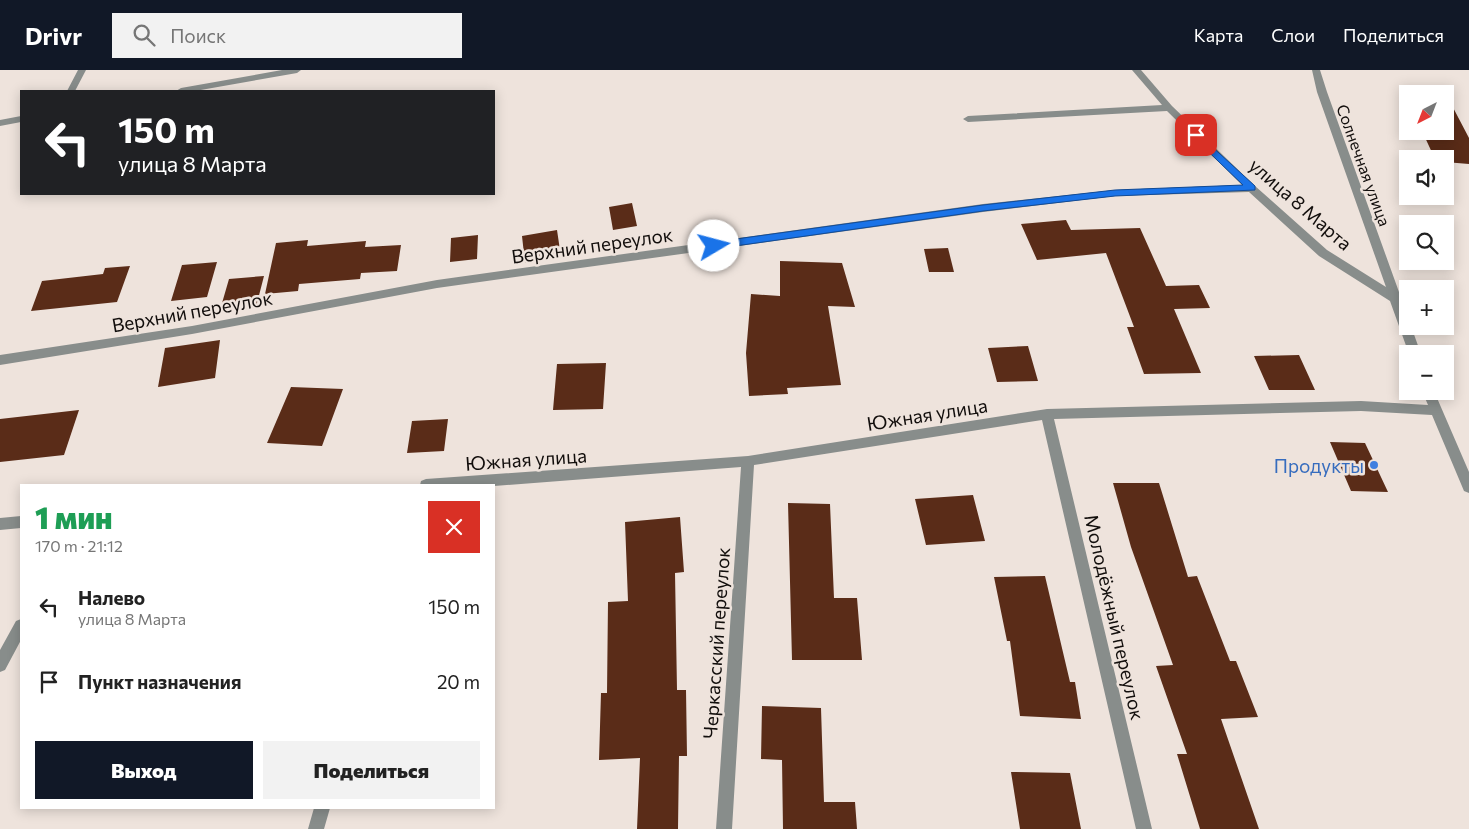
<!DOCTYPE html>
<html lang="ru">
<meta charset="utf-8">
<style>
:root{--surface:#fff;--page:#f2f2f2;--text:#222;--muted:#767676;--accent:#111827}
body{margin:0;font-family:Commissioner,sans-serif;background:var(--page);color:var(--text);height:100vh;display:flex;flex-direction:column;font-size:19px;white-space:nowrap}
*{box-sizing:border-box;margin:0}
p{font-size:16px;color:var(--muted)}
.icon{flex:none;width:28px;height:28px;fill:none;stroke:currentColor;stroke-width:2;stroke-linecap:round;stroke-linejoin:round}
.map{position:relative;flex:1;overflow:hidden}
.details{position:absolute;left:20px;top:414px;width:475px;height:325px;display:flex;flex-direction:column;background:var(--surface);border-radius:0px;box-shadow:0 2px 12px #0003}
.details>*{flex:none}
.guide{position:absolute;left:20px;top:20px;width:475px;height:105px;border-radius:0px;box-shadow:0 2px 12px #0003;background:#202124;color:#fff;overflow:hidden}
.needle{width:32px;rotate:222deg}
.fabs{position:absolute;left:1399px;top:15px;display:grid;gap:10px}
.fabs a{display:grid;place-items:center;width:55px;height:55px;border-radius:0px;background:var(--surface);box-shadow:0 2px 12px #0003;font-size:25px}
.pin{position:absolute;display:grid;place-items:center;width:42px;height:42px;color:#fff;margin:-21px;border-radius:10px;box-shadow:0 2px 8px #0006}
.me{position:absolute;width:55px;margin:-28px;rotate:82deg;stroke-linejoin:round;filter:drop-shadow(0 0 4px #0008)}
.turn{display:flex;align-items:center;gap:18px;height:105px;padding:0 15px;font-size:22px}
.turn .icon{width:65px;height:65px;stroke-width:2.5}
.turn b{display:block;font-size:35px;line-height:42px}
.round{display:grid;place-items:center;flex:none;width:52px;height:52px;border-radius:0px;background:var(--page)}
.head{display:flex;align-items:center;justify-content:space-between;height:85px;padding:0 15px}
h1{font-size:30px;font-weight:800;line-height:38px;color:#1e9e55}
.action{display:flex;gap:10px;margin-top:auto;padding:10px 15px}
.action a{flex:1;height:58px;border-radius:0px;background:var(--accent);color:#fff;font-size:20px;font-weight:800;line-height:58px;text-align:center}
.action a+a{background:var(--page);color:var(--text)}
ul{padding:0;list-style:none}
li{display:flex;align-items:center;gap:15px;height:75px;padding:0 15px}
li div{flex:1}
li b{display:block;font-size:19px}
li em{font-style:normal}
header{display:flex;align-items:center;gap:30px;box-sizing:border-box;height:70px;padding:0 25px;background:var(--accent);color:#fff}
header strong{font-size:24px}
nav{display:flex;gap:28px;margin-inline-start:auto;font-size:18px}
.search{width:350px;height:45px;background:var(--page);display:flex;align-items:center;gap:12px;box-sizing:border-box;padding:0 18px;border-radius:0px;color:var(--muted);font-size:19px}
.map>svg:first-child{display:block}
.building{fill:#5a2c18}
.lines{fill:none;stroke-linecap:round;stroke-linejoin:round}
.street{fill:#888d8b;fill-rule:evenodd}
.route{fill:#1a73e8;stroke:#114b97}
.shop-dot{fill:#3f7fe0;stroke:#eee3dc;stroke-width:2}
.labels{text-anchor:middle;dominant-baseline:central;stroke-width:5;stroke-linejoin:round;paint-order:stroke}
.far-street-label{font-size:16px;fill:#120e0c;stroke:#eee3dc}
.street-label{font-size:19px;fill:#120e0c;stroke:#eee3dc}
.shop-label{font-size:19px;fill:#366cbe;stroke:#eee3dc;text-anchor:end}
</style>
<header>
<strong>Drivr</strong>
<div class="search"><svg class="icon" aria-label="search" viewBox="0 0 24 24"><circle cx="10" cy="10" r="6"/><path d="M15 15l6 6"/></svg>Поиск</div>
<nav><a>Карта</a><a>Слои</a><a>Поделиться</a></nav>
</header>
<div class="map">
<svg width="1469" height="759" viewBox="0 0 1469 759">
<rect width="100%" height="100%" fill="#eee3dc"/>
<path class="building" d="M1445,28h3l21,40v26l-24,-2v-3h-10l-13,-28h23z
M632,133l5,23 -24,4 -4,-23z
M1066,150l5,10 69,-2 26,58 33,-1 11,23 -36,1 27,64 -57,1 -17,-47h7l-28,-74 -69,7 -16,-36z
M557,160l4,27 -36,6 -3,-27z
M478,165l-1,24 -27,3 1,-24z
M308,170l-1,6 59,-5 -1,6 36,-2 -4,26 -36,2 -1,6 -61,5 -1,7 -33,3 11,-51z
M948,178l6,24h-25l-5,-23z
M780,191l62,2 13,44 -27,-1 13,79 -54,3 1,6 -39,2 -3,-43 5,-59 29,2z
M217,192l-10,35 -36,4 11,-36z
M130,196l-13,36 -86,9 11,-30 61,-7 2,-6z
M264,206l-8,31 -36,3 9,-31z
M220,270l-5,38 -57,9 7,-39z
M1028,276l10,35 -41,1 -9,-34z
M1299,285l16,35h-46l-15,-34z
M606,293l-3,46 -50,1 4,-46z
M291,317l52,2 -21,57 -55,-3z
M79,340l-15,45 -64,7v-43z
M448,349l-4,32 -37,2 5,-32z
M1330,372l35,1 23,49 -37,-1z
M1113,413h46l29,94 9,-1 33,85h6l22,56 -37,2 38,110h-59l-23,-75h10l-31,-88 17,-1 -42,-118z
M973,425l12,46 -59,4 -11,-46z
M788,433l42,1 4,94h23l5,62h-70z
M680,447l4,55 -9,1 2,117h9l1,66h-8l-1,73h-41l3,-71 -41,2 2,-67h6l1,-91 20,-1 -3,-79z
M1045,506l25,106h5l6,37 -61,-3 -10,-75h-3l-13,-64z
M762,636l59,2 3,94h31l2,27h-74l-1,-69 -21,-1z
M1011,702l59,1 11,56h-61z"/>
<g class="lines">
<path class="street" d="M78,0h8l-11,21h-8z
M282,0h19l-4,3 -102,18h-19l5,-3z
M1132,0h9l31,36 83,80 72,64 59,37 -69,-195 -5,-22h8l7,22 81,225v9h3l10,28h-12l-19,-53 -71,-45 -70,-64 -134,4 -132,16 -546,76 -245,46 -192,31v-10l192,-29 245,-46 546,-76 132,-14 127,-5 -75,-74 -199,11 -5,-3 5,-3 194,-11z
M21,46v6l-21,4v-6z
M1422,321h12l35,81v21l-5,-2 -32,-76 -71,-4 -307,8 98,410h-16l-94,-409 -288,45 -22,364h-16l25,-362 -247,19 -74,-1 1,-4 5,-2 322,-23 299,-47 314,-8 67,4z
M21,446v12l-21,2v-12z
M21,549v21l-16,30 -5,2v-22l16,-29z
M314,738h16l-6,21h-16z"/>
</g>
<path class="route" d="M1196,62l59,54v4l-140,6 -132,15 -269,38 -5,-3 5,-4 269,-37 132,-15 128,-5 -50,-48 -1,-2z"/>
<circle class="shop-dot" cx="1374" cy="395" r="5"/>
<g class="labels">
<g class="far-street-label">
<text transform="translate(1364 95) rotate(70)">Солнечная улица</text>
</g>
<g class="street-label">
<text transform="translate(1301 134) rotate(41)">улица 8 Марта</text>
<text transform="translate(592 175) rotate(-8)">Верхний переулок</text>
<text transform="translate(192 241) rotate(-10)">Верхний переулок</text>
<text transform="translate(927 344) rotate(-9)">Южная улица</text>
<text transform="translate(526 389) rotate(-4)">Южная улица</text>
<text transform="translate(1115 547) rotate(77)">Молодёжный переулок</text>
<text transform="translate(716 573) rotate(-86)">Черкасский переулок</text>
</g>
<g class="shop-label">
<text x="1364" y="395">Продукты</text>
</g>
</g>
</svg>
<div class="fabs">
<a><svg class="needle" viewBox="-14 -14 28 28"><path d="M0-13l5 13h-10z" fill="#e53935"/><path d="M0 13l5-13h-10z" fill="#767676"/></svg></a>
<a><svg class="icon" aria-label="sound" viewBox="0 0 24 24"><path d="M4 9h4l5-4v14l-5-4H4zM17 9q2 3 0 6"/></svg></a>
<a><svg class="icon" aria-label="search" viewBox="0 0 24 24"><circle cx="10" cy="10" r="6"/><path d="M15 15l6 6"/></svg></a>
<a>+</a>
<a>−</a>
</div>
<div class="pin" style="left:1196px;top:65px;background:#d93025"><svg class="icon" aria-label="arrive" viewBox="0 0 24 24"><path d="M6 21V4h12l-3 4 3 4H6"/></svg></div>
<svg class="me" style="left:714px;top:176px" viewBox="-20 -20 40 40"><circle r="19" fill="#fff"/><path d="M0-13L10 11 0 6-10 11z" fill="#1a73e8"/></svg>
<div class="guide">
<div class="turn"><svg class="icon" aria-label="left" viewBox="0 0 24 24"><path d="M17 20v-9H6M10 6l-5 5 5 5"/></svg><div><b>150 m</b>улица 8 Марта</div></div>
</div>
<section class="details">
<div class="head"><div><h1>1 мин</h1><p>170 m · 21:12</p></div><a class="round" style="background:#d93025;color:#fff"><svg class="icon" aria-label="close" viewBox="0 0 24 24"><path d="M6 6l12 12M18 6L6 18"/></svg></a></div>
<ul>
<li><svg class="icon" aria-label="left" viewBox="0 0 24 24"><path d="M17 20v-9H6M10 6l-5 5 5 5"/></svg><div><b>Налево</b><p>улица 8 Марта</p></div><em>150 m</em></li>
<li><svg class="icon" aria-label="arrive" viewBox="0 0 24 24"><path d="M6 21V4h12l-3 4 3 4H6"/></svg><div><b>Пункт назначения</b></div><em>20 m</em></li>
</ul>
<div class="action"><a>Выход</a><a>Поделиться</a></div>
</section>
</div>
